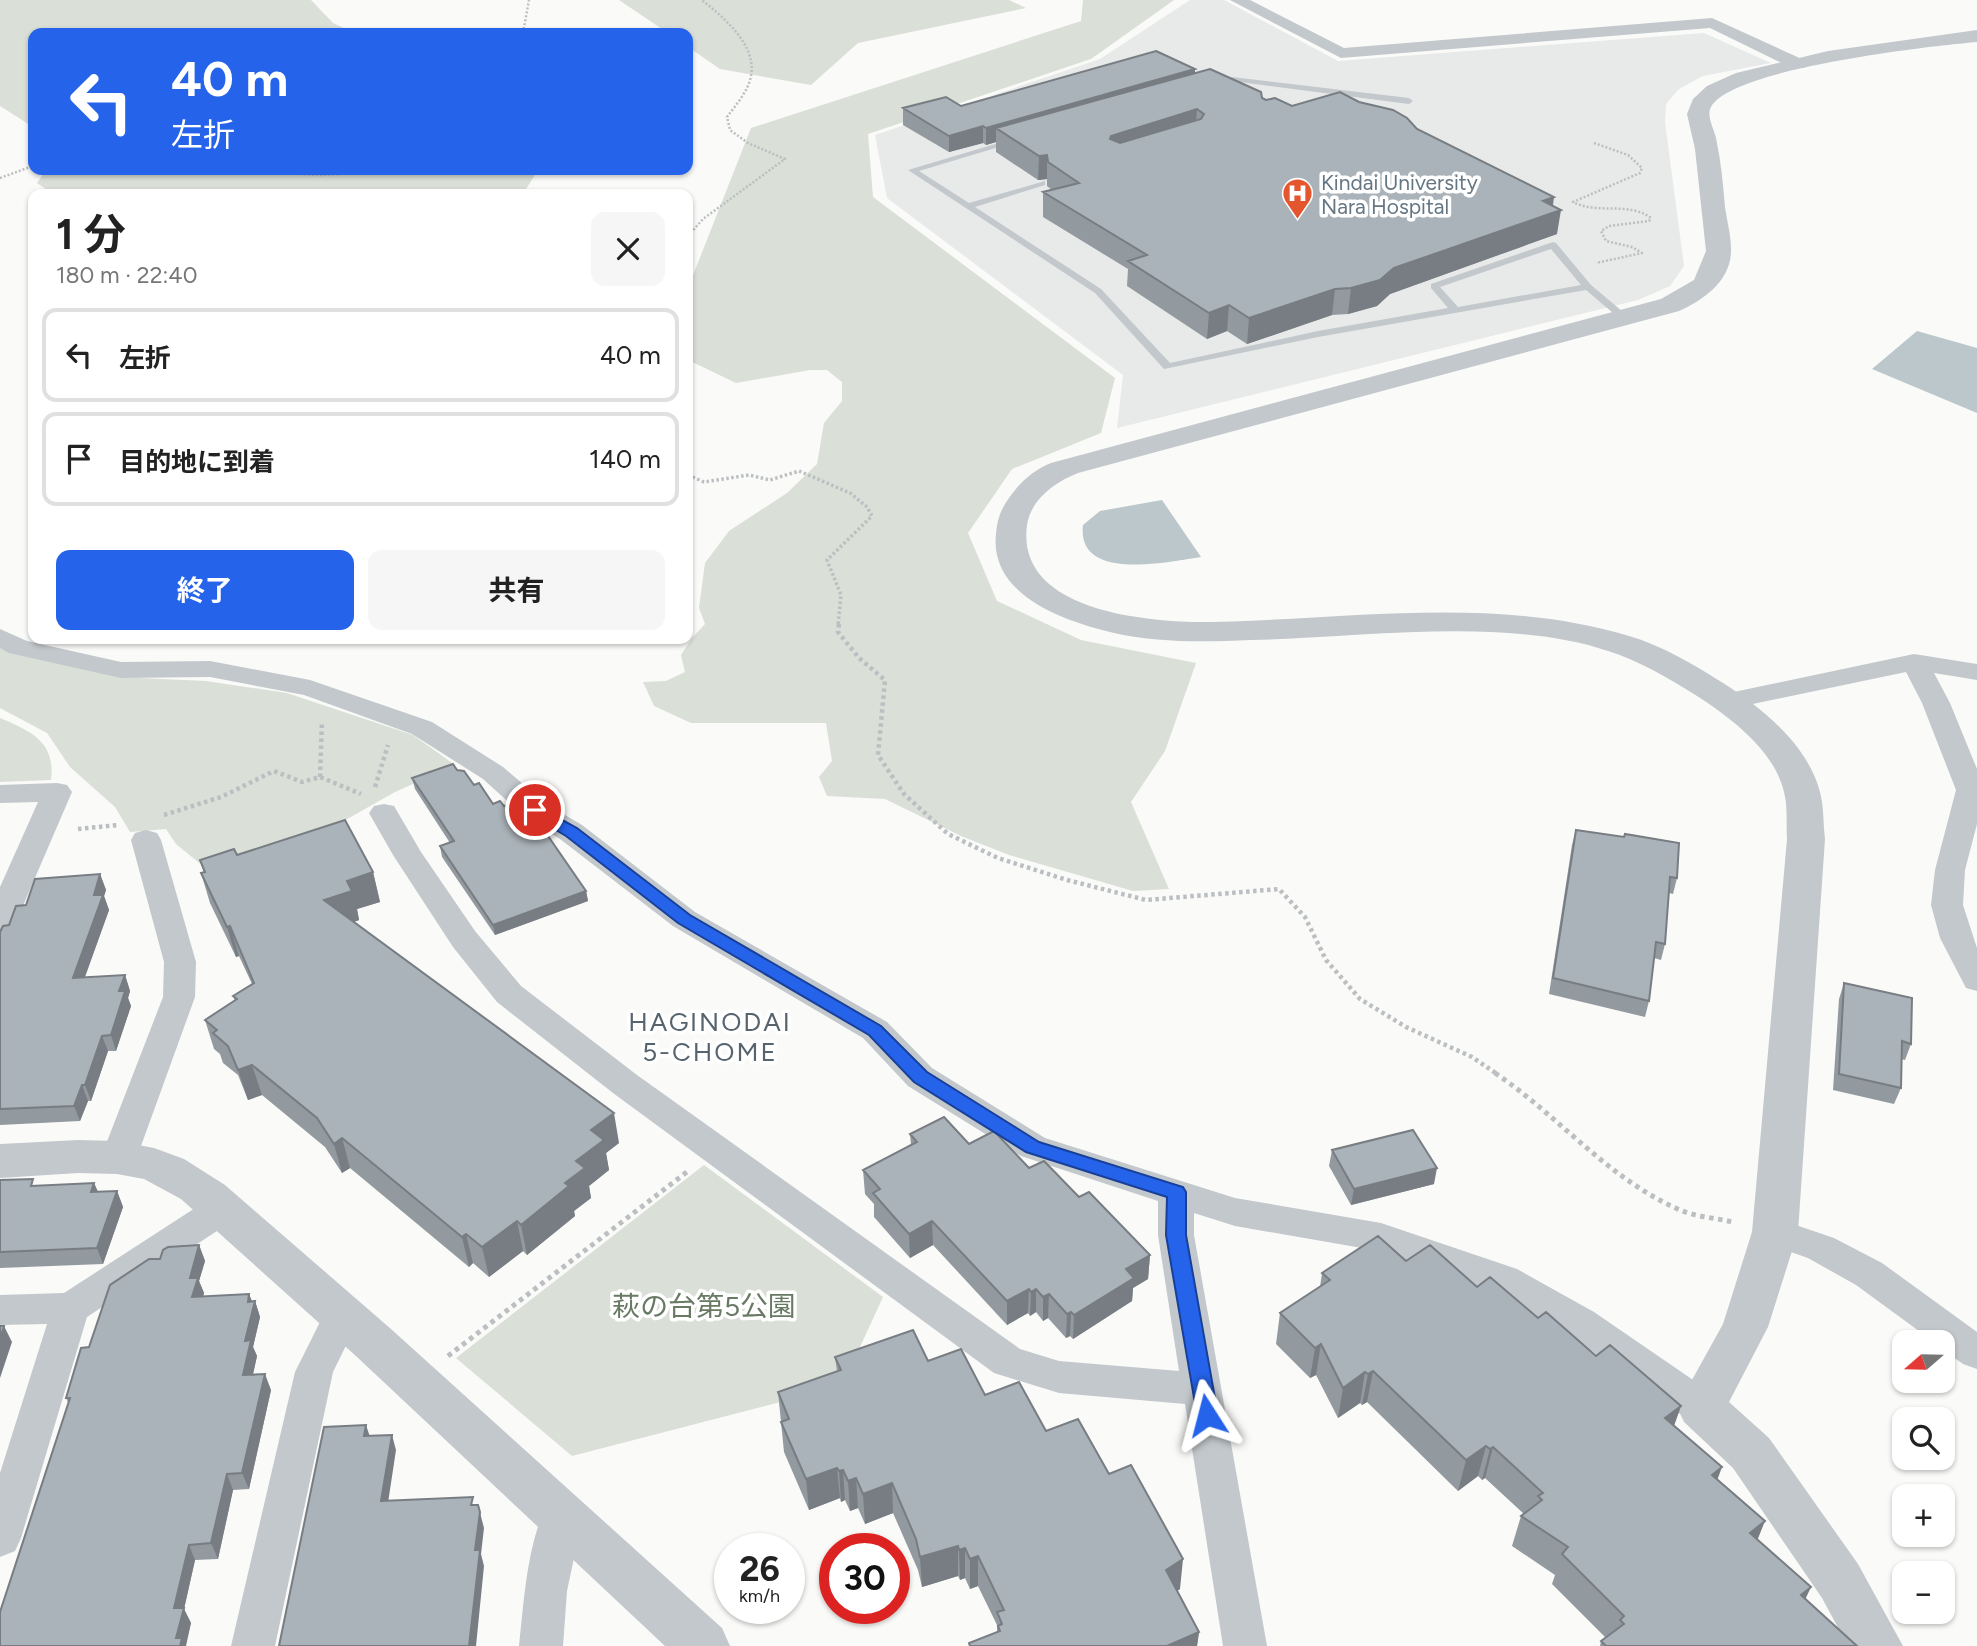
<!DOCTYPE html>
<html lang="ja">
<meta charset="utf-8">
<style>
:root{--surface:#fff;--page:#f6f6f6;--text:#222;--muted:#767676;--line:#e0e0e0;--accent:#2563eb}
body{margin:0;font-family:Figtree,"Noto Sans JP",sans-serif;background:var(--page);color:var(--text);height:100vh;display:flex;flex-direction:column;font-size:26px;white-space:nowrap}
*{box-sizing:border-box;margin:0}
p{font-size:23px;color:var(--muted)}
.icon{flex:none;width:38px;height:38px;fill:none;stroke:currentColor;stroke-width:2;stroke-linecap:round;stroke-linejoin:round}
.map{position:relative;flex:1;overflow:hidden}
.sheet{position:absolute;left:28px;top:189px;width:665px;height:455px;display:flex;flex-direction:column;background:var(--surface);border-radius:14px;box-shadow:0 2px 5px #0004}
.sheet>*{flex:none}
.guide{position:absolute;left:28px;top:28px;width:665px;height:147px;border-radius:14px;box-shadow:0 2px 5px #0004;background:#2563eb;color:#fff;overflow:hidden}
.needle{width:46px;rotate:250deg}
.controls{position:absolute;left:1892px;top:1330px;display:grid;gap:14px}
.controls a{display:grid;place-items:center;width:63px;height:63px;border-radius:14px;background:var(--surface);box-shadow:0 2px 5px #0004;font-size:35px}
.speed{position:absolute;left:714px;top:1533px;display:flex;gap:14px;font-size:35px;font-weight:700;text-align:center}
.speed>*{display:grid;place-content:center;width:91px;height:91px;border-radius:50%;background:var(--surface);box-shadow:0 2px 5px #0004;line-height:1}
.speed small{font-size:18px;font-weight:400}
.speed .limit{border:10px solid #d22;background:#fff;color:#111}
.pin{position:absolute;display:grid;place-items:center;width:60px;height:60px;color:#fff;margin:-30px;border:4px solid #fff;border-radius:50%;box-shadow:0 2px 7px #0007}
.me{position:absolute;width:77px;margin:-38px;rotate:351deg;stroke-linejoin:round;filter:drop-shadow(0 0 5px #0008)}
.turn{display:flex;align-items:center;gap:24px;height:147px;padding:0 28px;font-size:32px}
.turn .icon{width:91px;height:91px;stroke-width:2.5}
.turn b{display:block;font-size:49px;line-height:60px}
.round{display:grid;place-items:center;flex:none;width:74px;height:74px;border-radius:14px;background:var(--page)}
.overview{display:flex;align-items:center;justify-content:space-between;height:119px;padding:0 28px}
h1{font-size:42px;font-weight:700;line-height:52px}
.cta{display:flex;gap:14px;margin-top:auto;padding:14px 28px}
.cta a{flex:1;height:80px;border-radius:14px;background:var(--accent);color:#fff;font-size:28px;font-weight:700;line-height:80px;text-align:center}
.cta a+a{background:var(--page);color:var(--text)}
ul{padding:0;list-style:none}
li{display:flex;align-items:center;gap:21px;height:94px;margin:0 14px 10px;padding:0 14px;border:4px solid var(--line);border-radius:14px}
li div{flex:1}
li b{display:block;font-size:26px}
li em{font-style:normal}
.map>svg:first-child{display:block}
.built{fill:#e8e9e9}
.green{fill:#dadfd7}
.water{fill:#bbc7cb}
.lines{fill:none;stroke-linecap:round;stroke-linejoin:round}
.path-far3{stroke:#bbbfc2;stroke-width:2.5;stroke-dasharray:2 2;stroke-linecap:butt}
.path-far2{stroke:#bbbfc2;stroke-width:3.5;stroke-dasharray:2.5 2.5;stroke-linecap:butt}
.path-far1{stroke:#bbbfc2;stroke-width:4.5;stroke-dasharray:3.5 3.5;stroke-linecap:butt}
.path{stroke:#bbbfc2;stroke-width:5;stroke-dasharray:4.5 4.5;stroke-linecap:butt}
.service{fill:#c3c8cc;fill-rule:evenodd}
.minor{fill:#c3c8cc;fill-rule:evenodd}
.tertiary{fill:#c3c8cc;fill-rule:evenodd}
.wall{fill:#929a9f}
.shaded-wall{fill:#777d82}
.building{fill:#aab3b9;stroke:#777d82;stroke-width:2;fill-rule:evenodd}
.route{fill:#2563eb;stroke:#184099;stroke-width:2}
.labels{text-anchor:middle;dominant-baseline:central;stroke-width:7;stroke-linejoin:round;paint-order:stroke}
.far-poi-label{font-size:21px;fill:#657683;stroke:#fff;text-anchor:start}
.neighbourhood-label{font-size:26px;letter-spacing:2px;fill:#57646e;stroke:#fff}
.near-park-label{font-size:28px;fill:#687a64;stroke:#fff}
</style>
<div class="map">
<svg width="1977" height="1646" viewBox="0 0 1977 1646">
<rect width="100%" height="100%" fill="#fafaf8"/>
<path class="built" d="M1190,0h34l114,61 366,-28 67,30 -68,13 -24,13 -13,15 -1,18 19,144 -14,20 -32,14 -521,128 6,-53 -236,-177 -12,-63 225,-76z"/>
<path class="green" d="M0,0h311l22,23 21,10h-321v94l-33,-21z
M619,0h390l17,8 -168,35 -47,42 -91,-16 -32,-22v-14h-20z
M1083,0h91l-83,59 -223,75 5,63 242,181 -14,55 -89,36 -44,64 29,68 84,39 115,23 -31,88 -34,51 38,87 -36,2 -124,-36 -48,-19 -76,-37 -58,-3 -8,-19 13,-16 -6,-38h-135l-37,-17 -11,-24 23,-1 19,-9 -4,-17 11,-17 13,-14 -6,-16 6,-45 24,-32 58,-38 30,-29 7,-41 18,-22v-19l-15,-12h-17l-74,13 -48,-23v-72l63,-160 330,-107z
M46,170h489l1,3 -13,21h-470l-16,-11z
M0,648l118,29 88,4 81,12 126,42 42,30 -60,27 -69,39 -123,35 -27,-22 -10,-15 -36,3 -15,-25 -45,-40 -23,-34 -47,-25z
M0,718c31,13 56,24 51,62l-51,2z
M704,1165l179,132 -41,89 -270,70 -116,-98z"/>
<path class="water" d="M1917,331l60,17v65l-105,-44z
M1162,500l39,57c-33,5 -125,25 -118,-32l17,-14z"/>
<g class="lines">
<path class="path-far3" d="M523,33l6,-33
M1594,143l34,12 14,13 -2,5 -67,29c25,13 55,-1 78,16l-2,3 -40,5 -8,5 5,10 26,6 10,6 -46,10
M228,170l92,5 91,-5
M0,178l33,-12
M688,236l15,-17 82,-60 -37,-16 -18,-13 -3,-13c8,-11 19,-23 23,-37 10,-33 -26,-62 -48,-80"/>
<path class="path-far2" d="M688,475l16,7 45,-7 21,5 29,-9 51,22 17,14 5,9 -45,44 14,35 -3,31"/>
<path class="path-far1" d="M839,624l-1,8 21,26 26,22 -7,75 26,39 44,40 50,24 69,22 79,20 133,-11 26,28 21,43 34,39 46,28 66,30 25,17
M320,777l2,-55
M375,787l13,-42
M164,815l57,-18 53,-26 28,11 18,-5 41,17
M78,829l40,-4"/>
<path class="path" d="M1495,1073c64,43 113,106 185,137 16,7 36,8 53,12
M448,1356l240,-185"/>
<path class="service" d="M1232,77l177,21 4,3 -4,3 -177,-23 -16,4 -4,-2z
M1012,139l7,2 -100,30 50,32 76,-22v4l-70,22 126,82 69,74 148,-32 130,-23 -17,-20v-4l122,-42 3,1 35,42 38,32 -9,2 -34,-29 -268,47 -154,32 -69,-76 -187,-123zM1551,249l30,36 -123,22 -18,-20z"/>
<path class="minor" d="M1230,0h20l94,48 368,-30 92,42 3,4 -3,4h-12l-82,-40 -369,30z
M0,629l27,12 94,21 89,-1 100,19 122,42 71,45 42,36 37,22 113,87 192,110 45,46 113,70 190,60 146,25 136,46 77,43 121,83 6,12 -6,12 -14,5 -14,-5 -119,-85 -77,-43 -112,-40 -144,-25 -41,-13v22l73,411h-44l-38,-242 -126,-11 -65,-20 -381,-280 -116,-91 -44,-55 -60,-92 -24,-42 5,-7 10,-2 10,2 27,46 54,79 46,55 116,89 383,274 39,12 120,10 -21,-136v-34l-137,-45 -113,-70 -45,-48 -190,-112 -113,-87 -35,-22 -42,-38 -71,-45 -108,-39 -94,-18 -89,1 -112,-25 -9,-5z
M1914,654l63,10v16l-43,-7 16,30 27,66v55l-12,46 -2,35 14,43v43l-11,-3 -26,-50 -9,-33 4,-35 21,-80 -34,-87 -16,-31 -177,37 -10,-2 -4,-6 4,-6 10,-2z
M57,783l10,2 5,7 -56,130 -5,8 -11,3v-46l38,-85 -38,1v-18z
M146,830l11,3 4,7 35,122 -1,35 -58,160 -6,9 -12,4 -12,-4 -6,-9 62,-160 1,-35 -33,-122 4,-7z
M222,1195l13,4 5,10 -5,10 -148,98 -66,221 -6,13 -15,6v-84l47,-149 -47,1v-30l64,-2 145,-94z
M1775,1218l59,20 48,25 95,69v37l-14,-5 -21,-15v-7h-8l-78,-57 -48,-27 -46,-16 -5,-10 5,-10z
M341,1302l13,4 6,11 -27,55 -58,274h-44l64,-274 33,-66z
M562,1498l15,5 6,13 -16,75 -4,55h-44c5,-47 8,-100 28,-143z"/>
<path class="tertiary" d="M1977,30v12c-46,4 -245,26 -266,65 -5,9 3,22 5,31 5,23 7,46 9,69 2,14 6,28 6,42 1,31 -27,51 -52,62l-601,162c-23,9 -47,26 -51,52 -11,82 106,95 165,97 144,0 295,-29 437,14 34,10 64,28 94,47 38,24 85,62 97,109 4,15 3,31 5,47l-27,393 -30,95 -39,75 40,36 89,126 45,82h-55l-26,-48 -89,-130 -49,-46 -7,-15 46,-83 29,-92 35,-393c-1,-16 1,-32 -3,-47 -10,-42 -53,-74 -87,-96 -29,-18 -57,-35 -89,-45 -103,-35 -249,-13 -357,-11 -46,2 -92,3 -137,-7 -48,-11 -125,-37 -118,-99 1,-11 3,-20 9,-30 11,-18 26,-33 46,-41l610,-164 33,-19 12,-29 -11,-102 -8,-35 6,-15 14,-13 29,-13 92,-22z
M78,1140l39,1 37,7 30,11 41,26 166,144 331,299 8,18h-65l-308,-289 -176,-158 -37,-20 -27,-5 -39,-1 -78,5v-34z"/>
</g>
<path class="wall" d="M1195,69v4l71,27 26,6 67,-4 58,27 136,77 4,28 -167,60 -13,12 -29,8 -16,1 -85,29 -20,-13 -20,8 -80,-53 1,-17 -85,-52v-25l9,-2 -5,-4v-7l-9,1 -42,-28v-10l-10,3 -3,-2 -34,9 -46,-27v-17l58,-2z
M457,770l36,34 11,2 17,16 65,69 2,10 -93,34 -53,-78 -2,-11 10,-3 -35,-54 -3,-11z
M1576,830l101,48 -4,16 -4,-1 -4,51 -4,16 -7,-2 -5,43 -4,16 -96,-23 23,-149z
M237,855l136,17 7,30 -23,7 2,11 -5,2 265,221 -13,10 3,17 -20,16 2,12 -17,13 1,5 -48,39 -4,-4 -34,26 -16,-14 -4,4 -119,-99 -8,5 -17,-26 -63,-52 -14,5 -10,-25 -15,-12 -3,-9 -6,-5 -9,-29 30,-19 -2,-5 19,-12 -13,-28 -3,1 -26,-54 -9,-30h3l-4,-13z
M100,874l6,16 -2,6 5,14 -24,67 40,-2 5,16 -2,7 3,8 -15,45h-8l-17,50h-3l-8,20 -80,4v-193l9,-7 17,-20z
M1844,983l67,61 -6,16 -4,-1v29l-7,16 -61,-14 6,-91z
M910,1134l59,10 60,24 50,29 71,58 -2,24 -15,9 -1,13 -59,38 -3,-3 -4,2 -18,-20 -5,3 -7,-9 -6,4 -2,-3 -21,12 -74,-80 -23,13 -36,-41v-13l-9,-10 -2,-24 48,-25z
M1332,1150l102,34 -83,21 -22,-39z
M0,1180l36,6 58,-3 4,9 19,-1 6,16 -20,57 -103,4z
M199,1245l6,16 -6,20 5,12 -1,4 46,-3 3,8 3,-1 5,16 -7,30 4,9 -4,19 18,15 -22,99 -16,1 -15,69 -23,1 -11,49 7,14 -6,22 -119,-247 23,-51 71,-88z
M1406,1261l71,26 61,31 58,38 85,50 -7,19 44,55 39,60 48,59 52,47h-257l1,-5 5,-3 -54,-54 3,-9 -43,-29 9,-30 3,-2 -39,-36 -3,2 -4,-4 -20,15 -91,-89 -5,3 -2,-2 -22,15 -22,-43 -6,3 -34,-34 4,-31 40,-26 2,-14z
M835,1357l93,4 118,70 63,43 71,115 -3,2 22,41 -2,14h-228v-3l28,-11v-7l-19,-39 -8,3 -5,-11 -5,2 -2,-4 -36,11 -4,-17 -25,-57 -28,11 -7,-16 -8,3 -5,-11 -4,2 -1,-4 -31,12 -25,-58 -6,-60 59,-21z"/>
<path class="shaded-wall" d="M1195,69l-1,16 -198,43v14l-10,3v-17z
M1197,109l-2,23 -85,27v-20l1,-3z
M983,126v17l-34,9v-16z
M1047,155v24l-9,1 1,-24z
M1554,197l-2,16 9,-3 -4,24 -167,60 -13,12 -29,8 3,-26 192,-87z
M1335,289l-3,26 -85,29 2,-26z
M1229,305l-2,26 -20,8 2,-26z
M373,872l7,30 -23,7 2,11 -27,10 -8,-30 23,-19z
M100,874l6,16 -2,6 5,14 -30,83 -6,-15z
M586,891l2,10 -93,34 -2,-10z
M230,926l9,30 -3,1 -9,-30z
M125,975l5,16 -2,7 3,8 -15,45 -5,-16 8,-44z
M102,1036l6,15 -17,50 -6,-16z
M252,1065l10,30 -14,5 -10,-30z
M82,1085l6,16 -8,20 -6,-15z
M614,1113l5,30 -13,10 3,17 -20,16 2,12 -17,13 1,5 -48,39 -6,-30 44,-42 26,-53z
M342,1138l8,30 -8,5 -8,-29z
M1437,1168l-3,16 -83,21 3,-16z
M94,1183l7,16 -10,-7z
M117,1191l6,16 -20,57 -6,-16z
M517,1221l6,30 -34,26 -7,-30z
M932,1221l1,24 -23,13 -1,-24z
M466,1234l7,29 -4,4 -7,-30z
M199,1245l6,16 -6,20 5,12 -6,20 -6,-16 -2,-19z
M1150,1255l-2,24 -15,9 -1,13 -59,38 1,-24 52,-46z
M1029,1289l-1,24 -21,12v-24z
M1036,1289v23l-6,4 1,-24z
M249,1294l5,12 1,-5 5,16 -7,30 4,9 -8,35 -6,-16 2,-34z
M1049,1294l-1,24 -5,3v-24z
M1071,1312l-1,24 -4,2 1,-24z
M4,1326l8,16 -12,36v-39z
M1321,1344l-5,31 -6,3 5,-30z
M1373,1371l-6,31 -5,3 6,-31z
M1365,1372l-5,31 -22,15 5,-30z
M265,1374l6,16 -22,99 -7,-16z
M1681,1406l-11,31 -5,-19z
M366,1425l5,15 -7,-4z
M392,1435l4,15 -10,66 -5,-15z
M1486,1446l-8,30 -20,15 8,-31z
M1493,1447l-8,31 -3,2 8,-31z
M1722,1467l-11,30 1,-22z
M837,1468l3,30 -31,12 -3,-31z
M843,1470l2,30 -4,2 -2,-31z
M227,1474l6,16 -15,69 -7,-16z
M856,1478l2,30 -8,3 -2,-30z
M892,1483l1,30 -28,11 -2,-30z
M478,1505l6,23 -3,26 3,12 -8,80h-7z
M1765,1521l-12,30 -3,-18z
M189,1545l6,15 -11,49 7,14 -5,23h-6l-4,-8 -2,-30z
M958,1546v30l-36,11 -2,-30z
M965,1548v30l-5,2 -1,-30z
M978,1556v30l-8,3v-30z
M1183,1559l-3,30 -17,11 3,-30z
M1811,1587l-14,30 4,-22z
M1199,1632l-2,14h-31z"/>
<path class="building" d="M1156,51l39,18 -209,59 -3,-2 -34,10 -46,-28 43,-11 15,9z
M1210,69l51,23 1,6 4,2 9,-2 17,8 48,-14 19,10 34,8 14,8 10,11 137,68 -11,4 18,9 -167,58 -14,12 -29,8 -16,1 -86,29 -20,-13 -20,8 -81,-52 19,-6 -104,-63 36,-9 -31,-21 -1,-7 -8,1 -43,-28zM1197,109l7,5 -3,5 -81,24 -10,-4 1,-3z
M453,764l4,6 7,1 10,14 5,-2 14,21 7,-3 4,5 4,-1 13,17 10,-3 4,5 4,-1 47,68 -93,34 -53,-79 14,-5 -42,-63z
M345,820l28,52 -26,9 5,10 -28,9 290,213 -23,17 13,10 -28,21 9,7 -20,15 4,3 -48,39 -4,-4 -35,26 -16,-13 -4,3 -120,-99 -8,6 -17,-26 -65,-53 -14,5 -10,-24 -15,-13 4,-3 -12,-10 32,-21 -4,-3 21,-13 -24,-57 -3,1 -26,-54 4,-1 -5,-12 34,-11 3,6z
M1576,830l48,7 1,-3 54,9 -2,35 -7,-1 -5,67 -9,-2 -7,59 -96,-23z
M100,874l-6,21h9l-30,83 52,-3 -6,16h6l-14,44 -9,1 -17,49h-3l-8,21 -74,3v-177l3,-6 6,-1 7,-19 10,-1 9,-26z
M1844,983l68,15 -1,46 -9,-3 -1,47 -62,-14z
M944,1117l25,27 25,-13 35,37 15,-7 35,36 10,-5 61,63 -24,14 8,9 -60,37 -3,-3 -4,2 -18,-20 -6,3 -7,-8 -5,3 -2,-3 -22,12 -75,-80 -23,13 -36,-41 7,-4 -17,-19 54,-28 -7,-8z
M1413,1130l24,38 -83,21 -22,-39z
M33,1179l-2,7 63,-3 -3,9 26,-1 -20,57 -97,4v-72z
M1378,1236l28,25 24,-16 47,42 13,-10 48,41 8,-6 50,44 14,-11 71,61 -16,12 57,49 -10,8 53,46 -15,12 61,54 -10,8 56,51h-251l-5,-5 23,-17 -4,-4 4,-4 -62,-62 6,-7 -47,-31 21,-16 -4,-4 5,-3 -50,-46 -3,2 -4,-3 -20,14 -93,-89 -5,3 -3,-2 -22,16 -22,-44 -6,4 -35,-35 50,-33 -8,-7z
M199,1245l-9,33h8l-6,19 57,-3 -1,8 7,-1 -10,40 6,-1 -8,35 22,-1 -23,99 -15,1 -16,69 -22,2 -15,63h10l-8,30h6l-2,8h-180v-34l70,-214h-4l15,-50 8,-1 21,-62 39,-26h11l3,-9 5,-3z
M0,1326h4l-4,13z
M913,1330l15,31 33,-12 24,46 34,-13 27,49 32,-12 31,55 22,-9 52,94 -17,11 33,62 -32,14h-197l-1,-3 31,-12 -2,-5 4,-2 -5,-12 7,-2 -26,-54 -8,3 -5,-11 -6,2 -1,-4 -38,11 -4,-18 -24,-56 -29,11 -7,-16 -8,3 -5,-11 -4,1 -2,-3 -31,11 -25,-57 8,-3 -11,-27 63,-22 -6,-13z
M366,1425l-2,11 28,-1 -11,66 92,-4 -2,8h7l2,7 -5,38h5l-11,96h-190l45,-219z"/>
<path class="route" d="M535,805l42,23 113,87 191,111 46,46 112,70 144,45 3,5v43l32,180 -3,6 -8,3 -7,-3 -3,-6 -31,-180 1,-38 -141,-45 -112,-70 -45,-47 -191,-112 -112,-87 -37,-22 -2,-4 2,-3z"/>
<defs>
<symbol id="hospital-pin" viewBox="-11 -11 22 30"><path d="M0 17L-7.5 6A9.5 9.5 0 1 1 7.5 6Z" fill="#e4572e" stroke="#fff"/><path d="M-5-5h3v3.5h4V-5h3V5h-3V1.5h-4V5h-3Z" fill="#fff"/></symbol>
</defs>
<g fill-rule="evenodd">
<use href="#hospital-pin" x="1280" y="176" width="35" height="47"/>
</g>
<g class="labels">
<g class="far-poi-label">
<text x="1321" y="182">Kindai University<tspan x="1321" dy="24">Nara Hospital</tspan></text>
</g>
<g class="neighbourhood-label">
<text x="710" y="1022">HAGINODAI<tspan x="710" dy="30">5-CHOME</tspan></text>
</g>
<g class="near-park-label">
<text x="704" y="1306">萩の台第5公園</text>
</g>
</g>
</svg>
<div class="controls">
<a><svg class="needle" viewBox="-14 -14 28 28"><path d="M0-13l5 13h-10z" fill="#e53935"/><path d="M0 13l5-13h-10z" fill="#767676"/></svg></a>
<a><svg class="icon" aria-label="search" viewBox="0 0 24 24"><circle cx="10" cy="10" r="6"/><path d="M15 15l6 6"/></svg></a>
<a>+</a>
<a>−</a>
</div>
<div class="speed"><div>26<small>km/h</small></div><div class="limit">30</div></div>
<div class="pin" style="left:535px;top:810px;background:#d93025"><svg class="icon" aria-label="arrive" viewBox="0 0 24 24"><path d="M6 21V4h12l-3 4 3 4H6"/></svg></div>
<svg class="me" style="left:1207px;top:1415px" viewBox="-20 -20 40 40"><path d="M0-17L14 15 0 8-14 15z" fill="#2563eb" stroke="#fff" stroke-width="4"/></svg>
<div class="guide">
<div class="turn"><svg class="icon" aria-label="left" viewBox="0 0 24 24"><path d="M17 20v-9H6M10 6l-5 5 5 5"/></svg><div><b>40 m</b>左折</div></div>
</div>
<section class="sheet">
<div class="overview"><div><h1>1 分</h1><p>180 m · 22:40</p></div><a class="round"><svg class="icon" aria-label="close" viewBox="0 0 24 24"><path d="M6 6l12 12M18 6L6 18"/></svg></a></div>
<ul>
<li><svg class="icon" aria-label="left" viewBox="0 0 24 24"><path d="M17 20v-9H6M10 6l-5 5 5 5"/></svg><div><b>左折</b></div><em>40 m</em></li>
<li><svg class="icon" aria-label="arrive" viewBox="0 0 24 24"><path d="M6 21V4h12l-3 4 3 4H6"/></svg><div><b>目的地に到着</b></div><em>140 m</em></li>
</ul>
<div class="cta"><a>終了</a><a>共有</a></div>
</section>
</div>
